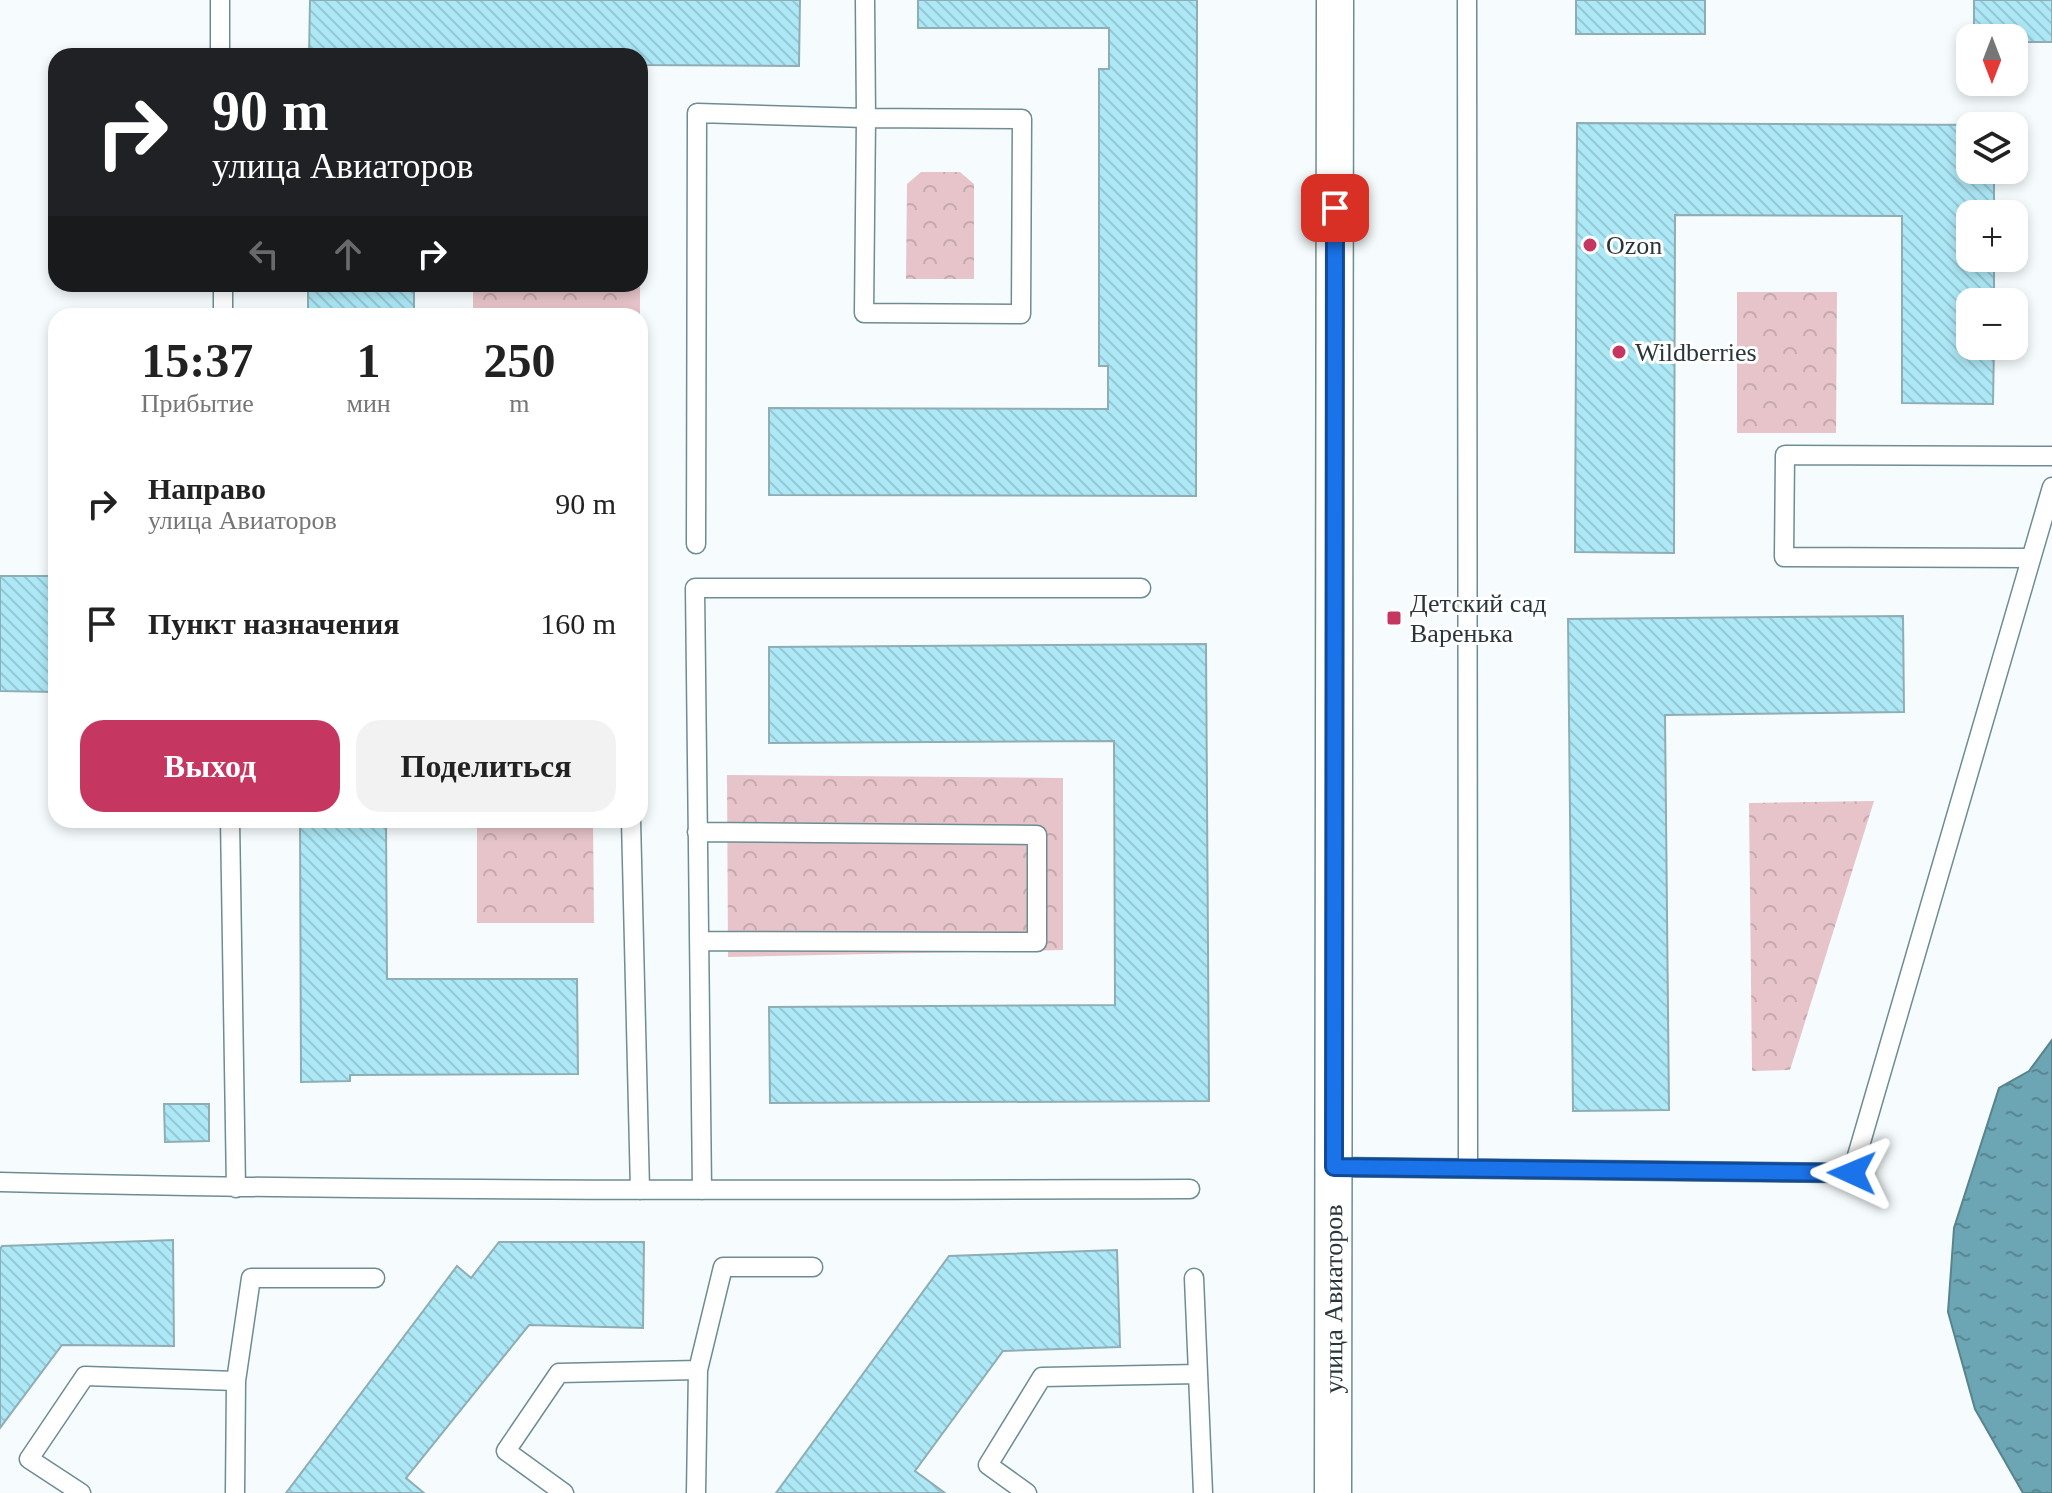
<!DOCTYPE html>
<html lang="ru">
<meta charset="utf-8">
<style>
:root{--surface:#fff;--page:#f2f2f2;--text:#222;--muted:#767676;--accent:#c53660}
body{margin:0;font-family:"Times New Roman",serif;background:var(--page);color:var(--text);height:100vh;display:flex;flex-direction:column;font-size:30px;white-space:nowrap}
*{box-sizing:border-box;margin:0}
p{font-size:26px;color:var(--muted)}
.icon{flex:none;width:44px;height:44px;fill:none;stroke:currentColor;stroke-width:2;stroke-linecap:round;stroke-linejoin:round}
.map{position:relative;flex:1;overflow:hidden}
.drawer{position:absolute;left:48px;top:308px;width:600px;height:520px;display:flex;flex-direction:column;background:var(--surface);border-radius:24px;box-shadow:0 4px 12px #0003}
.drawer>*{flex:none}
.hud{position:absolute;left:48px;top:48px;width:600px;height:244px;border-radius:24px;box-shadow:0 4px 12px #0003;background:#202124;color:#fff;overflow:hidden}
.needle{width:52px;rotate:180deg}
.tools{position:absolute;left:1956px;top:24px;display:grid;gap:16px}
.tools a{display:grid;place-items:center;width:72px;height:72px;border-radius:16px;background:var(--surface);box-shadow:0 4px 12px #0003;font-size:40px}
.pin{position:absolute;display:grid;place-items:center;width:68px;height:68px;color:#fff;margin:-34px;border-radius:16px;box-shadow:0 4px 12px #0006}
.me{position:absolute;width:88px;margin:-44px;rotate:271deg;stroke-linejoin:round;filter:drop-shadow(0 0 6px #0008)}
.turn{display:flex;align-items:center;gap:28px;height:168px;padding:0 32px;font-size:36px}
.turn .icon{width:104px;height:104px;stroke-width:2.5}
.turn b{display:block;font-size:56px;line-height:68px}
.lanes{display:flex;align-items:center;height:76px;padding:0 32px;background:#0003;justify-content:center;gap:40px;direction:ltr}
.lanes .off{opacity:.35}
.eta{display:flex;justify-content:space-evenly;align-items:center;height:136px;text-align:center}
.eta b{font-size:48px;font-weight:700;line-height:56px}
.cta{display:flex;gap:16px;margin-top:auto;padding:16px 32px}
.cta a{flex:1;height:92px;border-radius:24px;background:var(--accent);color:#fff;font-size:32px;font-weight:700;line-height:92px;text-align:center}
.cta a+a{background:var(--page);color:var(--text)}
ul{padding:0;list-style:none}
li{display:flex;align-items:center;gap:24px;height:120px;padding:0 32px}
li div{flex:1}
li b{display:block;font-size:30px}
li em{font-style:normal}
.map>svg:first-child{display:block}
.forest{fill:url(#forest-crowns)}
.water{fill:url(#water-ripples);stroke:#58848e;stroke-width:2}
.building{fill:url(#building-back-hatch);stroke:#8fadb5;stroke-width:2}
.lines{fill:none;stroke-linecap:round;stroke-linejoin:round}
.service-casing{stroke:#6e8c93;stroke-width:21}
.minor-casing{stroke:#6e8c93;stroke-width:39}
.service{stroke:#fff;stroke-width:18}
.minor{stroke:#fff;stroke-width:36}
.route-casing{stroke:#114b97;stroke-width:20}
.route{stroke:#1a73e8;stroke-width:14}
.poi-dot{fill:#c53660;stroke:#fff;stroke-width:3}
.labels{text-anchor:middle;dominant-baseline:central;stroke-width:6;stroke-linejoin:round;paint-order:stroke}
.poi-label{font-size:26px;fill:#293639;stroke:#fff;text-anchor:start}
.street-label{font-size:26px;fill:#293639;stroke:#fff}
</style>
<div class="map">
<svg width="2052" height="1493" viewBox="0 0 2052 1493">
<defs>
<pattern id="forest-crowns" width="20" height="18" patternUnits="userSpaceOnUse" patternTransform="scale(2)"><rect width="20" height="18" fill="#e6c4c9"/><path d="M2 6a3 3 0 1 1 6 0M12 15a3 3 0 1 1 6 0" fill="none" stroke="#c5a9ad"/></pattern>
<pattern id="water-ripples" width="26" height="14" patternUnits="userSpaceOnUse" patternTransform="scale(2)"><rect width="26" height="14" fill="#6ca5b3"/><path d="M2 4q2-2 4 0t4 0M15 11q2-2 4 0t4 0" fill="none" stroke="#598793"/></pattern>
<pattern id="building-back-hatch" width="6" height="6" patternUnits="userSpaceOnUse" patternTransform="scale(2)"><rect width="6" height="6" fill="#ade8f6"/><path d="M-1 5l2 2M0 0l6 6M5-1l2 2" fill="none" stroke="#95c8d4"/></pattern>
</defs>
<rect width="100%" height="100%" fill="#f6fcfe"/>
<path class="forest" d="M921,172h39l14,12v95h-68l1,-95z
M473,284h167v32h-167z
M1737,292h100l-1,141h-99z
M727,775l336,3v172l-335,7z
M1874,801l-84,269 -38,1 -3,-268z
M477,820h116l1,103h-117z"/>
<path class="water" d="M2052,1040v453h-29l-48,-84 -27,-97 6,-84 45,-140 30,-17z"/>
<path class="building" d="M310,0h490l-1,66 -159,-1v-9h-331z
M918,0h279l-1,496 -427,-1v-87l339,1v-43h-9v-297h10v-41h-191z
M1576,0h129v34h-129z
M1974,0h78v42h-38v-4h-40z
M1577,123l418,2 -25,1v44h24v44h-24v44h24v44h-24v44h24l-1,58 -91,-1v-187l-227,-1 -1,338 -99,-1z
M308,284h106v32h-106z
M0,576h56v116l-56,-1z
M1903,616l1,96 -239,3 4,395 -96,1 -5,-492z
M1206,644l3,457 -439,2 -1,-96 346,-2 -1,-264 -345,2v-96z
M300,820h86l1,159h190l1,95 -228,1v6l-49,1z
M164,1104h45v37l-44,1z
M173,1240l1,106 -112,-1 -62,83v-179l2,-3z
M499,1242h145l-1,86 -114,-3 -123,153 18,15h-138l171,-227 14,12z
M1117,1250l3,97 -117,4 -88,120 30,22h-169l173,-237z"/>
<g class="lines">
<defs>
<path id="service" d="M220,0v56
M1467,0l1,1167
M866,118l156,1 -1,195 -157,-1z
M223,284v32
M696,544l1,-431 169,5 -1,-118
M2031,558l-247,-1 1,-102 267,1
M230,820l6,368
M631,820l9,370
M697,832l340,3v107l-338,-1
M1334,1167l518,6 200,-686
M0,1182c397,10 793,8 1190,7
M702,1190l-7,-602h446
M1194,1278l9,215
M81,1493l-52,-34 56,-83 151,5 15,-103h124
M235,1493l1,-112
M564,1493l-58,-42 53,-78 139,-3 25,-103h90
M696,1493l2,-123
M1027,1493l-39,-28 54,-88 156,-3"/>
<g id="minor">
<path id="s1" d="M1333,1493l2,-1493"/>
</g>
</defs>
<use href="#service" class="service-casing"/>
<use href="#minor" class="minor-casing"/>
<use href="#service" class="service"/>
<use href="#minor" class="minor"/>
</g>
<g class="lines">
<defs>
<path id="route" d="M1335,208l-1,959 518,6"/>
</defs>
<use href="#route" class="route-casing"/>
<use href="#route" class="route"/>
</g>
<g class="poi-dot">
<circle cx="1590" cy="245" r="8"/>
<circle cx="1619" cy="352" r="8"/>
<rect x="1386" y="610" width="16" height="16" rx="4"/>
</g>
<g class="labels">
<g class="poi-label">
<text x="1606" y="245">Ozon</text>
<text x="1635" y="352">Wildberries</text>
<text x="1410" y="603">Детский сад<tspan x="1410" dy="30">Варенька</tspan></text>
</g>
<g class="street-label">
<text stroke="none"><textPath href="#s1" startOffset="194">улица Авиаторов</textPath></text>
</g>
</g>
</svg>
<div class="tools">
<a><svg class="needle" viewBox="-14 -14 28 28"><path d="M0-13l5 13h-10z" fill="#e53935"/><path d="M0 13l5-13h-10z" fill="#767676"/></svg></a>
<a><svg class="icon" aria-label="layers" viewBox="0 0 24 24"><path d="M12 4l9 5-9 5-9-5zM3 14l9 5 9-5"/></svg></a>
<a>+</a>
<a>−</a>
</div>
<div class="pin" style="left:1335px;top:208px;background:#d93025"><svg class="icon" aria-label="arrive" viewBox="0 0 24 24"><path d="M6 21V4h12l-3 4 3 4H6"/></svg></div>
<svg class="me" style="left:1852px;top:1173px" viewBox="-20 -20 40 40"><path d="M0-17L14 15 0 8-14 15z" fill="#1a73e8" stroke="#fff" stroke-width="4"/></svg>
<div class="hud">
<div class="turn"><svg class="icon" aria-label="right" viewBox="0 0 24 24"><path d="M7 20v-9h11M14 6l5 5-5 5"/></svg><div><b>90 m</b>улица Авиаторов</div></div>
<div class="lanes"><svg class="icon off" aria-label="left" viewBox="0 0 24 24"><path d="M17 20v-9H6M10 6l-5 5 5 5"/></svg><svg class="icon off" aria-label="ahead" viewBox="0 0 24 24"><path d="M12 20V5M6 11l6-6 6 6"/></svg><svg class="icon" aria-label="right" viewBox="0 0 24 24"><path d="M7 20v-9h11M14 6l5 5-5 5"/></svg></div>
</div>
<section class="drawer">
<div class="eta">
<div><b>15:37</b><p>Прибытие</p></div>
<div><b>1</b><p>мин</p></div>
<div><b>250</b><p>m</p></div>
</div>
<ul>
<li><svg class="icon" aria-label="right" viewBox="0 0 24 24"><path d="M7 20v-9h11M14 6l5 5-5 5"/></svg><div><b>Направо</b><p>улица Авиаторов</p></div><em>90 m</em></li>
<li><svg class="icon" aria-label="arrive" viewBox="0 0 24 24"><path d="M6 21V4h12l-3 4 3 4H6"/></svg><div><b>Пункт назначения</b></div><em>160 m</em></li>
</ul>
<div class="cta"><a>Выход</a><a>Поделиться</a></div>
</section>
</div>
